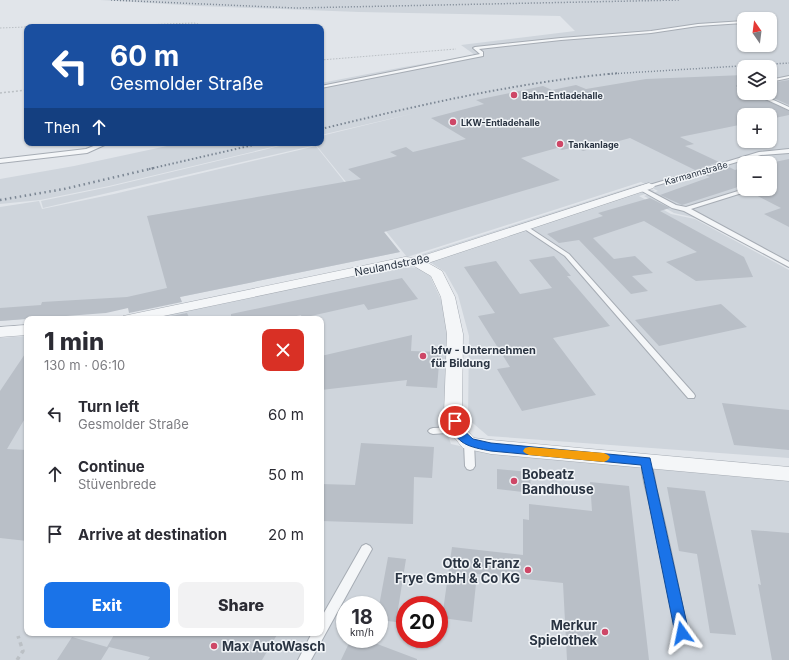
<!DOCTYPE html>
<meta charset="utf-8">
<style>
:root{--surface:#fff;--page:#f2f2f3;--text:#2b2b33;--muted:#7c7c81;--accent:#1a73e8}
body{margin:0;font-family:Inter,sans-serif;background:var(--page);color:var(--text);height:100vh;display:flex;flex-direction:column;font-size:15px;white-space:nowrap}
*{box-sizing:border-box;margin:0}
p{font-size:13px;color:var(--muted)}
.icon{flex:none;width:22px;height:22px;fill:none;stroke:currentColor;stroke-width:2;stroke-linecap:round;stroke-linejoin:round}
.map{position:relative;flex:1;overflow:hidden}
.details{position:absolute;left:24px;top:316px;width:300px;height:320px;display:flex;flex-direction:column;background:var(--surface);border-radius:8px;box-shadow:0 1px 3px #0004}
.details>*{flex:none}
.guide{position:absolute;left:24px;top:24px;width:300px;height:122px;border-radius:8px;box-shadow:0 1px 3px #0004;background:#1a4fa0;color:#fff;overflow:hidden}
.needle{width:26px;rotate:346deg}
.buttons{position:absolute;left:737px;top:12px;display:grid;gap:8px}
.buttons a{display:grid;place-items:center;width:40px;height:40px;border-radius:8px;background:var(--surface);box-shadow:0 1px 3px #0004;font-size:20px}
.speed{position:absolute;left:336px;top:596px;display:flex;gap:8px;font-size:20px;font-weight:700;text-align:center}
.speed>*{display:grid;place-content:center;width:52px;height:52px;border-radius:50%;background:var(--surface);box-shadow:0 1px 3px #0004;line-height:1}
.speed small{font-size:10px;font-weight:400}
.speed .limit{border:6px solid #d22;background:#fff;color:#111}
.pin{position:absolute;display:grid;place-items:center;width:34px;height:34px;color:#fff;margin:-17px;border:2px solid #fff;border-radius:50%;box-shadow:0 1px 4px #0007}
.me{position:absolute;width:44px;margin:-22px;rotate:348deg;stroke-linejoin:round;filter:drop-shadow(0 0 3px #0008)}
.turn{display:flex;align-items:center;gap:14px;height:84px;padding:0 20px;font-size:18px}
.turn .icon{width:52px;height:52px;stroke-width:2.5}
.turn b{display:block;font-size:28px;line-height:34px}
.then{display:flex;align-items:center;height:38px;padding:0 20px;background:#0003;gap:8px;font-size:15px}
.round{display:grid;place-items:center;flex:none;width:42px;height:42px;border-radius:8px;background:var(--page)}
.head{display:flex;align-items:center;justify-content:space-between;height:68px;padding:0 20px}
h1{font-size:24px;font-weight:800;line-height:30px}
.primary-button{display:flex;gap:8px;margin-top:auto;padding:8px 20px}
.primary-button a{flex:1;height:46px;border-radius:8px;background:var(--accent);color:#fff;font-size:16px;font-weight:800;line-height:46px;text-align:center}
.primary-button a+a{background:var(--page);color:var(--text)}
ul{padding:0;list-style:none}
li{display:flex;align-items:center;gap:12px;height:60px;padding:0 20px}
li div{flex:1}
li b{display:block;font-size:15px}
li em{font-style:normal}
.map>svg:first-child{display:block}
.built{fill:#cfd5dc;fill-rule:evenodd}
.building{fill:#b9bfc7}
.lines{fill:none;stroke-linecap:round;stroke-linejoin:round}
.service-casing{stroke:#a6acb4;stroke-width:2}
.minor-casing{stroke:#a6acb4;stroke-width:1}
.path-far2{stroke:#bbc0c5;stroke-width:1;stroke-dasharray:1.5 1.5;stroke-linecap:butt}
.path-far1{stroke:#bbc0c5;stroke-width:1.5;stroke-dasharray:2 2;stroke-linecap:butt}
.path{stroke:#bbc0c5;stroke-width:3.5;stroke-dasharray:4 4;stroke-linecap:butt}
.service{fill:#f4f6f8;fill-rule:evenodd}
.minor{fill:#f4f6f8;fill-rule:evenodd}
.rail-far2{stroke:#7b8693;stroke-width:1.5;stroke-dasharray:1 2;stroke-linecap:butt}
.rail-far1{stroke:#7b8693;stroke-width:2;stroke-dasharray:1.5 2.5;stroke-linecap:butt}
.rail{stroke:#7b8693;stroke-width:2.5;stroke-dasharray:1.5 3.5;stroke-linecap:butt}
.route{fill:#1a73e8;stroke:#114b97}
.slow{fill:#f59e0b}
.poi-dot{fill:#ce4767;stroke:#f1f4f7;stroke-width:1.5}
.labels{text-anchor:middle;dominant-baseline:central;stroke-width:3;stroke-linejoin:round;paint-order:stroke}
.far-poi-label{font-size:9px;font-weight:bold;fill:#2a3442;stroke:#f1f4f7;text-anchor:start}
.far-street-label{font-size:9px;fill:#2a3442;stroke:#f1f4f7}
.street-label{font-size:11px;fill:#2a3442;stroke:#f1f4f7}
.poi-label{font-size:11px;font-weight:bold;fill:#2a3442;stroke:#f1f4f7;text-anchor:start}
.near-poi-label{font-size:13px;font-weight:bold;fill:#2a3442;stroke:#f1f4f7;text-anchor:start}
</style>
<div class="map">
<svg width="789" height="660" viewBox="0 0 789 660">
<rect width="100%" height="100%" fill="#e1e5ea"/>
<path class="built" d="M100,0h689v268l-93,-50 -22,-5 -30,-17 14,-5 -17,-9 -234,75 -91,-112 -273,63 -2,-7 68,-14 183,-44h29v-7l94,-23 -94,22v-52l83,-16 71,-12 -14,-10 114,-14 -15,-15 -201,-4 -160,-6zM744,19h26v26h-26zM744,67h26v26h-26zM744,115h26v26h-26zM744,163h26v26h-26z
M181,143h108l-180,43 -69,14 -40,4v-25l74,-13z
M316,146l84,106 -294,60 -106,9v-114l39,-6 3,8 72,-15z
M641,184l14,7 -16,5 32,18 24,5 94,51v188l-301,-22 -20,-17 1,-83 -11,-41 -13,-23 -26,-17z
M396,266l22,2 12,8 12,26 8,30 -5,94 6,18 40,9 298,27v180h-789v-322l27,-2v297h294v-314h-174zM345,605h34v34h-34zM405,605h34v34h-34z"/>
<path class="building" d="M744,75v9l-8,1v2l8,3v3h7l38,18v4l-19,4v-4h-26v9l-64,13 14,7 -9,2 34,16 -24,8 -65,-32 -47,13 -8,-4 -13,3 -5,-2 -36,10 39,22 -176,52 16,20 -220,45 2,5 -53,11 -1,-5 -22,5 -106,8v-13l41,-3 1,-3 85,-5 40,-9 -20,-72 214,-37 -13,-10 49,-13 -7,-4 16,-5 7,5 53,-13 -35,-21 53,-14 -8,-4 67,-14 9,4 24,-5 10,4 60,-10z
M789,80v25l-27,-12h8v-10z
M789,159v68l-25,-13 17,-6 -37,-19h26v-26z
M727,166l8,4 9,-3v18l-62,20 -22,-10 50,-18 -8,-3z
M650,198l20,10 -10,3 84,46 9,20 -57,4 -30,-19 31,-10 -53,-31 -51,17 21,21 21,-3 18,17 -21,3 16,15 -17,3 -52,-54 -20,3 -12,-9 56,-18 -5,-3z
M554,256l17,20h-4l43,50 -57,12 43,57 -74,16 -25,-42 13,-2 -32,-51 17,-3 -31,-46 32,-6 24,33 32,-6 -23,-28z
M402,278l16,21 -50,11 -4,-6 -62,14 -1,-3 -17,4h-53v-5z
M721,304l26,23 -88,19 -24,-26z
M187,313l3,6h-34z
M412,335l-1,16 29,1 -3,36 -31,-2 1,-6 -86,10v-34z
M27,351v64l-20,34 20,1v91l-27,-3v-147z
M722,403l67,7v40l-55,-5z
M361,443l73,4 -2,31 -18,-1 -1,47 -92,-3v-37l34,1z
M497,469l33,3 1,21 -34,-4z
M590,482l39,4 20,174h-82l-4,-77 -86,-9 -5,48 -30,-4 10,-71 71,8v-36l6,1v-16l63,7z
M667,487l38,4 31,144 -26,-2 -13,-79 -18,-3z
M751,530l38,3v127h-17l-14,-76 3,1z
M388,557l18,2 -10,63 -17,-2v-14z
M115,633h163l-16,27h-114l2,-3 -41,-10 -8,13h-44l15,-23 35,10z
M351,639h13l53,20v1h-76z"/>
<g class="lines">
<defs>
<path id="service" d="M744,21l-1,2 -45,3 -47,7 -90,7 -82,9 4,3v4l-162,32v-2l159,-32 -7,-6 2,-1 86,-9 90,-7 47,-7z
M789,76v2l-19,4v-2z
M739,85h5v4l-7,-3z
M752,93h6l31,14v3z
M101,143h8l-22,10 -87,10v-4l86,-10z
M789,149v4l-28,2 -110,32 -2,1 -3,-2 113,-34z
M642,187l34,18 10,2 52,-16h4v2l-51,16 98,53v5l-105,-56 -12,-3 -32,-18 -1,-1z
M525,225l44,29 125,140 1,2 -1,2h-6l-123,-142 -42,-28v-2z
M457,427l3,1 2,2 -2,2 -27,2 -3,-1 -2,-2 2,-2 3,-1z
M469,440l3,1 2,2 1,23 -2,3 -3,1 -3,-1 -2,-3 -1,-23 2,-2z
M646,457l3,1c4,6 6,25 8,33 12,47 21,95 31,142l-2,4 -4,2 -4,-2 -2,-4c-9,-46 -17,-93 -29,-139 -2,-8 -8,-28 -4,-36z
M366,544l4,2 2,3 -61,111h-13l14,-27h9v-15l41,-72z"/>
<path id="minor" d="M649,183l6,3 -2,2 -225,75 14,8 13,26 8,37 -1,79 3,15 9,10 17,2 298,27v14l-298,-27 -28,-6 -15,-18 -4,-17 3,-79 -6,-37 -10,-21 -17,-10 -9,-1 -256,54h-28l2,-3 5,-1 277,-58 11,1z
M27,325v10l-27,2v-10z"/>
</defs>
<use href="#service" class="service-casing"/>
<use href="#minor" class="minor-casing"/>
<path class="path-far2" d="M92,27l102,-4 8,2 -1,2
M0,28l27,-1
M321,60l135,-11"/>
<path class="path-far1" d="M0,93l27,-3"/>
<path class="path" d="M17,660l6,-9 -5,-15"/>
<use href="#service" class="service"/>
<use href="#minor" class="minor"/>
<path class="rail-far2" d="M111,0l184,8 385,-8
M609,74l180,-11"/>
<path class="rail-far1" d="M321,129c99,-24 197,-47 298,-56
M149,169l113,-26"/>
<path class="rail" d="M0,200l64,-11 90,-21"/>
</g>
<path class="route" d="M455,418l4,1 3,10 11,10 18,4 159,15 39,175 -2,5 -5,2 -5,-2 -2,-5 -34,-168 -150,-14c-21,-4 -36,-6 -41,-30l1,-2z"/>
<path class="slow" d="M529,447l75,6 4,2 2,2 -2,3 -4,2 -75,-7 -4,-2 -2,-2 2,-3z"/>
<g class="poi-dot">
<circle cx="514" cy="95" r="4"/>
<circle cx="453" cy="122" r="4"/>
<circle cx="560" cy="144" r="4"/>
<circle cx="423" cy="356" r="4"/>
<circle cx="514" cy="481" r="4"/>
<circle cx="528" cy="570" r="4"/>
<circle cx="605" cy="632" r="4"/>
<circle cx="214" cy="646" r="4"/>
</g>
<g class="labels">
<g class="far-poi-label">
<text x="522" y="95">Bahn-Entladehalle</text>
<text x="461" y="122">LKW-Entladehalle</text>
<text x="568" y="144">Tankanlage</text>
</g>
<g class="far-street-label">
<text transform="translate(696 173) rotate(-16)">Karmannstraße</text>
</g>
<g class="street-label">
<text transform="translate(392 265) rotate(-11)">Neulandstraße</text>
</g>
<g class="poi-label">
<text x="431" y="350">bfw - Unternehmen<tspan x="431" dy="13">für Bildung</tspan></text>
</g>
<g class="near-poi-label">
<text x="522" y="474">Bobeatz<tspan x="522" dy="15">Bandhouse</tspan></text>
<text x="520" y="563" text-anchor="end">Otto &amp; Franz<tspan x="520" dy="15">Frye GmbH &amp; Co KG</tspan></text>
<text x="597" y="625" text-anchor="end">Merkur<tspan x="597" dy="15">Spielothek</tspan></text>
<text x="222" y="646">Max AutoWasch</text>
</g>
</g>
</svg>
<div class="buttons">
<a><svg class="needle" viewBox="-14 -14 28 28"><path d="M0-13l5 13h-10z" fill="#e53935"/><path d="M0 13l5-13h-10z" fill="#7c7c81"/></svg></a>
<a><svg class="icon" aria-label="layers" viewBox="0 0 24 24"><path d="M12 4l9 5-9 5-9-5zM3 14l9 5 9-5"/></svg></a>
<a>+</a>
<a>−</a>
</div>
<div class="speed"><div>18<small>km/h</small></div><div class="limit">20</div></div>
<div class="pin" style="left:455px;top:421px;background:#d93025"><svg class="icon" aria-label="arrive" viewBox="0 0 24 24"><path d="M6 21V4h12l-3 4 3 4H6"/></svg></div>
<svg class="me" style="left:682px;top:633px" viewBox="-20 -20 40 40"><path d="M0-17L14 15 0 8-14 15z" fill="#1a73e8" stroke="#fff" stroke-width="4"/></svg>
<div class="guide">
<div class="turn"><svg class="icon" aria-label="left" viewBox="0 0 24 24"><path d="M17 20v-9H6M10 6l-5 5 5 5"/></svg><div><b>60 m</b>Gesmolder Straße</div></div>
<div class="then">Then<svg class="icon" aria-label="ahead" viewBox="0 0 24 24"><path d="M12 20V5M6 11l6-6 6 6"/></svg></div>
</div>
<section class="details">
<div class="head"><div><h1>1 min</h1><p>130 m · 06:10</p></div><a class="round" style="background:#d93025;color:#fff"><svg class="icon" aria-label="close" viewBox="0 0 24 24"><path d="M6 6l12 12M18 6L6 18"/></svg></a></div>
<ul>
<li><svg class="icon" aria-label="left" viewBox="0 0 24 24"><path d="M17 20v-9H6M10 6l-5 5 5 5"/></svg><div><b>Turn left</b><p>Gesmolder Straße</p></div><em>60 m</em></li>
<li><svg class="icon" aria-label="ahead" viewBox="0 0 24 24"><path d="M12 20V5M6 11l6-6 6 6"/></svg><div><b>Continue</b><p>Stüvenbrede</p></div><em>50 m</em></li>
<li><svg class="icon" aria-label="arrive" viewBox="0 0 24 24"><path d="M6 21V4h12l-3 4 3 4H6"/></svg><div><b>Arrive at destination</b></div><em>20 m</em></li>
</ul>
<div class="primary-button"><a>Exit</a><a>Share</a></div>
</section>
</div>
